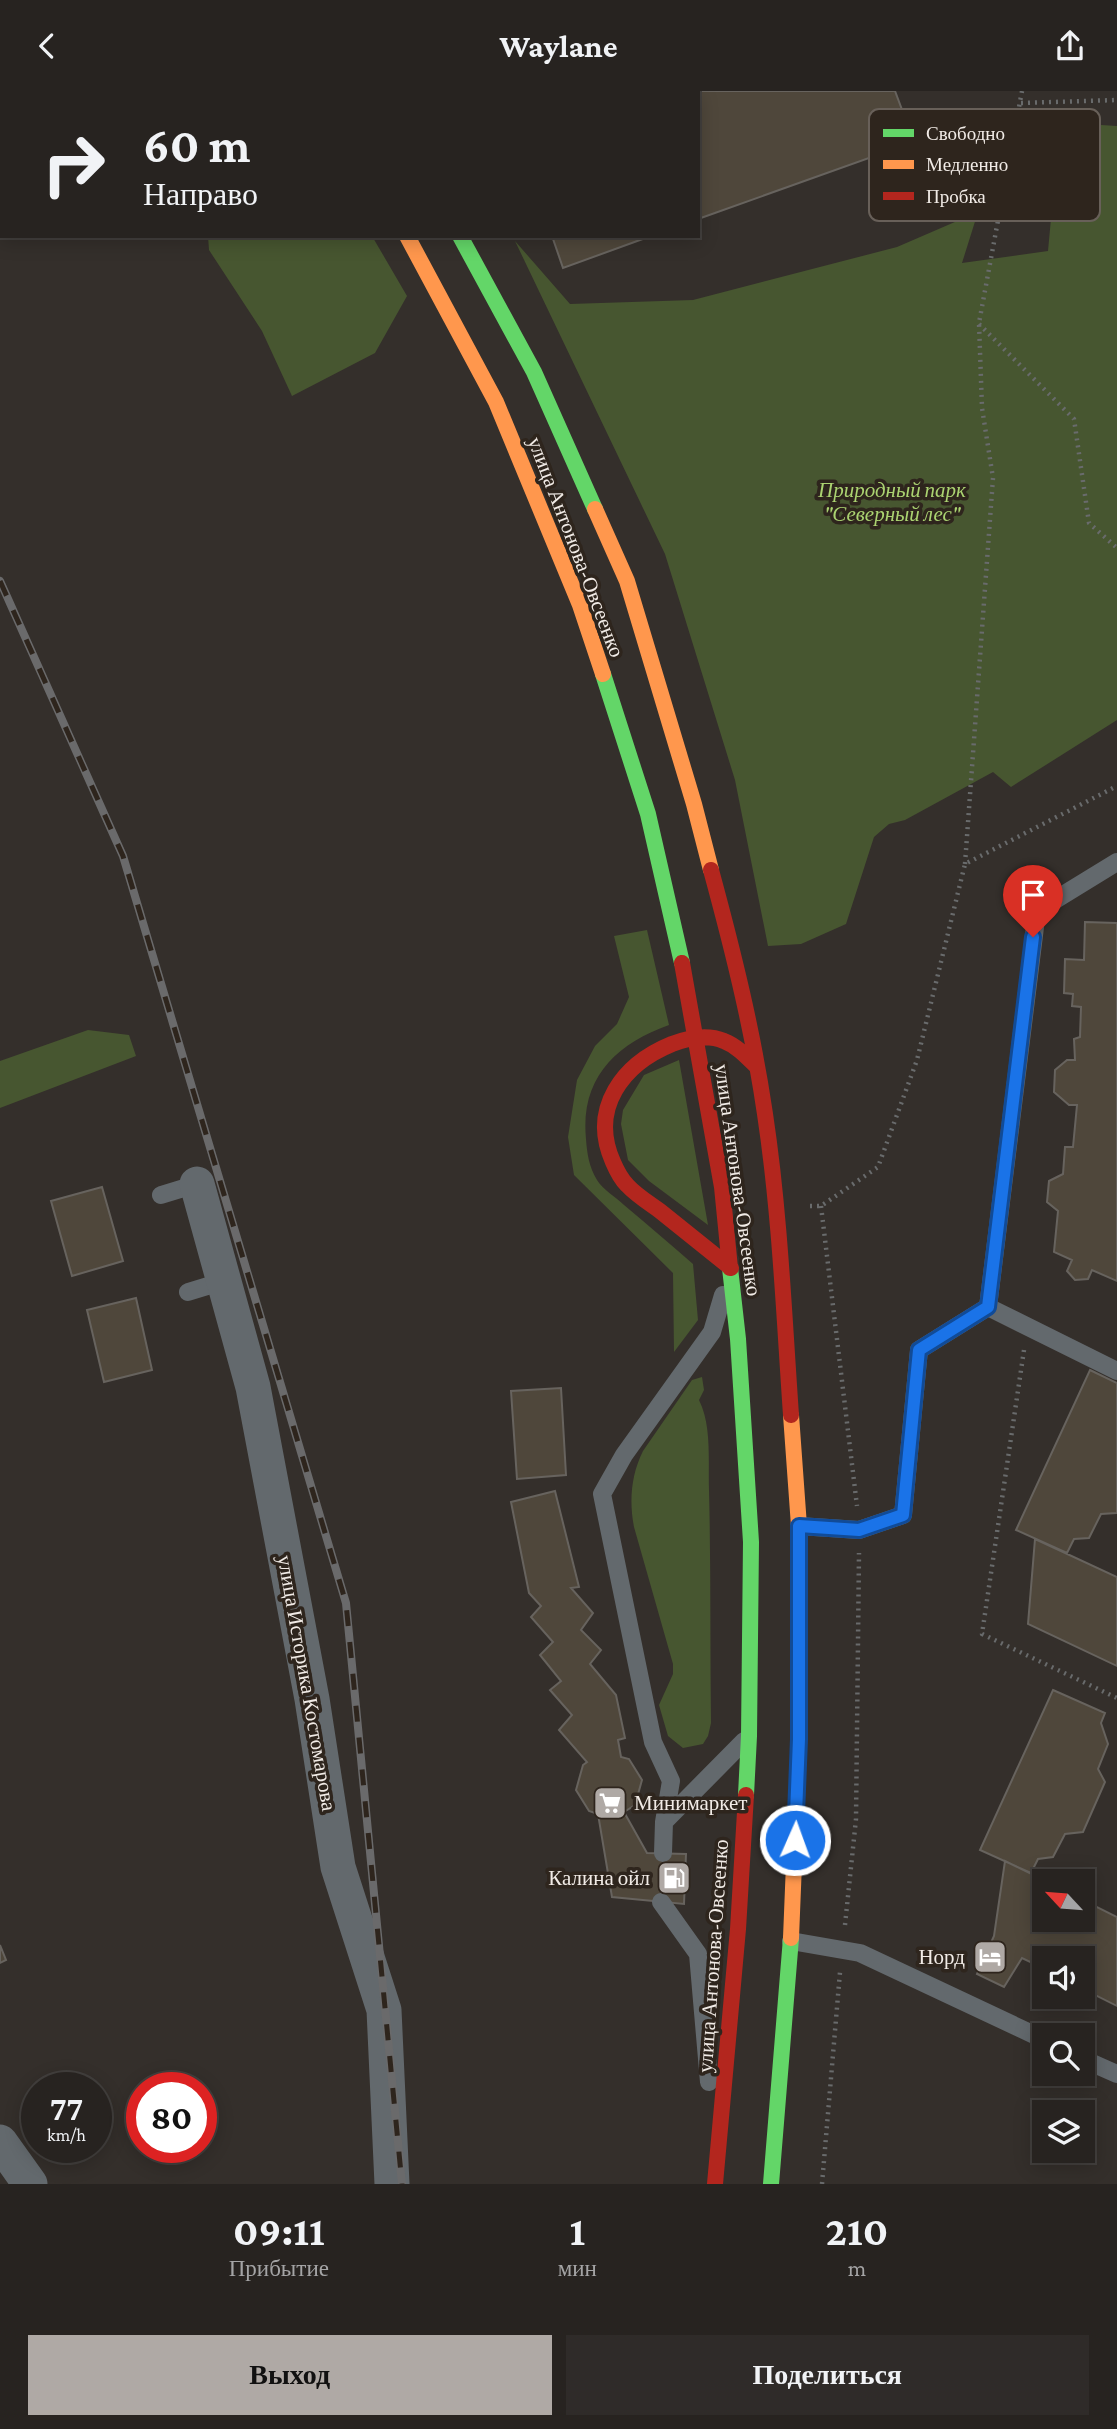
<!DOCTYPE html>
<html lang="ru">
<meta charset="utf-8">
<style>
:root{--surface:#272320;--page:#2f2b29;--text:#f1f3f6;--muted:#a4a4a5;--line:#43403e;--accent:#afa9a5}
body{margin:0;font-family:"Crimson Pro",serif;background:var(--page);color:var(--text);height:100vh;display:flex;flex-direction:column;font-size:26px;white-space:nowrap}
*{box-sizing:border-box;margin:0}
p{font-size:23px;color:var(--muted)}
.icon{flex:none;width:38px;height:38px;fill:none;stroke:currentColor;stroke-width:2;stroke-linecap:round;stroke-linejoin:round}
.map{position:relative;height:2093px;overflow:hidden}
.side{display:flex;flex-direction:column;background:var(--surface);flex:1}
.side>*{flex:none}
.top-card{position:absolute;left:0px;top:0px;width:700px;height:147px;box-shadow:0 4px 18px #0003,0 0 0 2px var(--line);background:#272320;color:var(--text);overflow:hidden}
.needle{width:46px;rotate:296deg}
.tools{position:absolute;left:1032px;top:1778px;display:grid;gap:14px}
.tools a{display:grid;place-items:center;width:63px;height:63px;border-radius:0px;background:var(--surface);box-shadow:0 4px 18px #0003,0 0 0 2px var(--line);font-size:35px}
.speed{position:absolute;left:21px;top:1981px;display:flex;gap:14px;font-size:35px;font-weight:700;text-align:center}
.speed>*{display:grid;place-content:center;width:91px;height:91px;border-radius:50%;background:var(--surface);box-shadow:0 4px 18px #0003,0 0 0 2px var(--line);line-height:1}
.speed small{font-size:18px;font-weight:400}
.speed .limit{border:10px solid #d22;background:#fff;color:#111}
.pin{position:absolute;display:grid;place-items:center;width:60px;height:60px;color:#fff;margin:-72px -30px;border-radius:50% 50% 50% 0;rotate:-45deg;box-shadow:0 0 7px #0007}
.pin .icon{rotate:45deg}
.me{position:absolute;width:77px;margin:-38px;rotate:2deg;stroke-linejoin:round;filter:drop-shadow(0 0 5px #0008)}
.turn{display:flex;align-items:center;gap:24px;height:147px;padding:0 28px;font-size:32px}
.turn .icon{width:91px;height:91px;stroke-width:2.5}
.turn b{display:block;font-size:49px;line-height:60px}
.eta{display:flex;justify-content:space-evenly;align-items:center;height:119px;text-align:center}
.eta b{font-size:42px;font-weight:700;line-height:49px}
.button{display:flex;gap:14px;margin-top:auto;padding:14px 28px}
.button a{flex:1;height:80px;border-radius:0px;background:var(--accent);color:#111;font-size:28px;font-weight:700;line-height:80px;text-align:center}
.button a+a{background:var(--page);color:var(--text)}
header{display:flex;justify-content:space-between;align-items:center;height:91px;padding:0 28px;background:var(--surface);font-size:32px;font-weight:700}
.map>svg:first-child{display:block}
.green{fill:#475630}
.building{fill:#4f473b;stroke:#67635e;stroke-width:2}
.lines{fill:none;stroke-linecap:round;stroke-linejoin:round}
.path{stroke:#696b6c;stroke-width:4.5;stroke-dasharray:2 5;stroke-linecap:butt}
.lane{stroke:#63696d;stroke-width:18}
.street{stroke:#63696d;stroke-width:35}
.fast{stroke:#63d668;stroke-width:16}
.slow{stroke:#ff974d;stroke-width:16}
.jam{stroke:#b3261e;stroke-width:16}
.rail-casing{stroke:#6a6a6b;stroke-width:8}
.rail{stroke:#2e251d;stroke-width:5;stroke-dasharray:16;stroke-linecap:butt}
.route-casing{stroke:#114b97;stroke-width:18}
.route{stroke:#1a73e8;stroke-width:12}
.labels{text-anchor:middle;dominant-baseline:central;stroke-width:7;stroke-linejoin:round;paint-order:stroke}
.park-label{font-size:21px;font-style:italic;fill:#abd371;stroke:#2e251d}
.street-label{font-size:21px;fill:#f1ebe6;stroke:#2e251d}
.poi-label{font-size:21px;fill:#f1ebe6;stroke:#2e251d;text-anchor:end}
.key{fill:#2e251d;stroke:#686059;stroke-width:2}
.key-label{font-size:19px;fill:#f1ebe6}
</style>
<header><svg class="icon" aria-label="back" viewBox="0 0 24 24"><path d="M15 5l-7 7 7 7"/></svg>Waylane<svg class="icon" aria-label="share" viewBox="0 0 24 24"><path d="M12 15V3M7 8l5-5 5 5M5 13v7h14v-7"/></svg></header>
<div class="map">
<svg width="1117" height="2093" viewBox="0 0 1117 2093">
<rect width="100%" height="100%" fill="#342f2b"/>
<path class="green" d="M178,0h110l1,2h-110z
M1101,34l16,1v594l-106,67 -18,-15 -88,48 -16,4 -15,13 -28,87 -45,20 -33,2 -33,-166 -70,-226 -150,-313 55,63 123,-4 204,-53 81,-35 -16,51 86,-12 8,-86z
M208,145h164l35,60 -32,57 -83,43 -30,-65 -53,-81z
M647,839l22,95c-53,19 -89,53 -83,114 1,14 3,28 11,41 5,9 19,17 27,25 23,19 46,39 69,59l5,56 -24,32 -1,-79 -99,-98 -6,-38 9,-57 18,-34 22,-22 12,-27 -15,-61z
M88,939l41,5 7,21 -136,52v-47z
M679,969l29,165 -59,-44 -21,-21 -7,-36 2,-14 21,-35z
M702,1286l2,13 -5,10c13,26 9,61 10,90 2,78 1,155 2,233l-3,13 -5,8 -20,4 -15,-12 -9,-31 14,-31v-10l-39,-137c-5,-26 -3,-52 9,-76l49,-71z"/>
<path class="building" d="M546,0h349l19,51 -216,77v-126h-157z
M552,145h99l-88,32z
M1085,831l32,1v358l-25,-11 -4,9 -13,1 -8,-9 5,-11 -18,-8 4,-41 -11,-9 2,-21 14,-7 2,-27h8l4,-42h-8l-15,-13 1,-22 12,-10h8l-1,-21 6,-2 1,-30 -9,-1 1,-12 -9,-1 1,-34 19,1z
M102,1096l21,74 -51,15 -21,-75z
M136,1207l16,72 -48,12 -17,-72z
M1090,1279l27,13v130l-16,1 -12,24 -15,1 -7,14 -51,-23z
M561,1297l5,87 -49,4 -6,-88z
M555,1400l24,96 -8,1 22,25 -12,17 20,20 -11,14 26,31 9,43 -7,2 3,17 8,2 13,21 -7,25 -11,7 23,41 39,1 -2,50 -72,-7 -14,-83 -9,-3 -13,-21 7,-25 4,-3 -28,-32 13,-15 -22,-25 11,-9 -21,-26 13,-13 -22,-25 10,-11 -12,-13 -18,-91z
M1035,1448l82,38v89l-89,-42z
M1053,1599l52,23 -4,10 7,21 -10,25 7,13 -22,50 -18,2 -12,23 -15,2 -7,14 -51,-23z
M1005,1770l41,20 -1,39h38v-20l34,17v89l-34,-17v-31h-38v11l-23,-11 -18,29 -27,-13 17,-38z
M0,1854l6,15 -6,3z"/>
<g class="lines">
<path class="path" d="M1021,12l96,-3
M979,233l95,95 15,104 28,25
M965,773l28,-386 -11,-70 -3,-85 43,-232
M810,1115h11l57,-39 39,-107 48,-196 152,-78
M821,1115l36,300
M1024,1259l-42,284 135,64
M845,1834l11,-106 3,-266
M822,2093l18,-212"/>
<path class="lane" d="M161,1104l36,-11
M188,1201l36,-11
M988,1216l129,64
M799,1435l60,4 44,-15 16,-165 69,-43 49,-396 80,-49
M664,1731l80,-81
M663,1762l1,-31 7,-41 -18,-39 -51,-248 22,-39 88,-123 11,-37
M661,1811l37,52 11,128
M791,1850l69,12 185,87
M1083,1968l34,15"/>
<path class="street" d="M197,1093l56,203 59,312 26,168 46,143 8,174
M0,2051l30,42"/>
<path class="fast" d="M460,145l74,136 61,137
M603,583l45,140 34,149
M730,1177l8,71 13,203 -2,194 -3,59
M771,2093l20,-246"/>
<path class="slow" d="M325,0l1,2
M407,145l89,166 84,203 23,69
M595,418l32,72 67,223 17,66
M791,1847l8,-199v-213l-8,-111"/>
<path class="jam" d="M379,0l1,2
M711,779c22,81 42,161 54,244 15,100 19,201 26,301
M682,872l40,224 8,81
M731,1177c-24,-19 -47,-38 -71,-57 -11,-8 -24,-16 -33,-26 -6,-6 -11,-16 -14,-23 -24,-54 10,-98 59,-118 16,-6 35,-10 52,-3 13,5 23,16 33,26
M715,2093l23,-255 8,-134"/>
<defs>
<path id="rail" d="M0,490l123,275 223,747 56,581"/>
</defs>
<use href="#rail" class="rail-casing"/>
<use href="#rail" class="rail"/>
</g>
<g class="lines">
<defs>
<path id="route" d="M795,1749l4,-101v-213l60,4 44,-15 16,-165 69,-43 45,-370"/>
</defs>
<use href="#route" class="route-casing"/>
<use href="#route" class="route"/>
</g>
<defs>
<symbol id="supermarket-square" viewBox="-11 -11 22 22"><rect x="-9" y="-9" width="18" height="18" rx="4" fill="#afa9a5" stroke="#2e251d"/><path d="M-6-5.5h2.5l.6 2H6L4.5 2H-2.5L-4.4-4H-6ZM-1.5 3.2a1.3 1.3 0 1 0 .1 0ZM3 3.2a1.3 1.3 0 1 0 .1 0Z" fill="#fff"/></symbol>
<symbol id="fuel-square" viewBox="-11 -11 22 22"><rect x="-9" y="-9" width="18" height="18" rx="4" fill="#afa9a5" stroke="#2e251d"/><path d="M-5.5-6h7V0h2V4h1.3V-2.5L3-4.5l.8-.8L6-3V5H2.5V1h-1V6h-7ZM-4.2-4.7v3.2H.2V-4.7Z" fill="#fff"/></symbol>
<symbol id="hotel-square" viewBox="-11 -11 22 22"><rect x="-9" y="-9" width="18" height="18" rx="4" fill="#afa9a5" stroke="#2e251d"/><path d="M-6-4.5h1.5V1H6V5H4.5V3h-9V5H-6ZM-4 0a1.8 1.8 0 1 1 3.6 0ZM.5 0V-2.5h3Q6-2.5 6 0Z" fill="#fff"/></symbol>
</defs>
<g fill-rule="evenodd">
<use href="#supermarket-square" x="591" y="1693" width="38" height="38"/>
<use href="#fuel-square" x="655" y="1768" width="38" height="38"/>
<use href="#hotel-square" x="971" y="1847" width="38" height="38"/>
</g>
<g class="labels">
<g class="park-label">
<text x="892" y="399">Природный парк<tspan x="892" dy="24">"Северный лес"</tspan></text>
</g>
<g class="street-label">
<text transform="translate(576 456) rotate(69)">улица Антонова-Овсеенко</text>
<text transform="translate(738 1089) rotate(82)">улица Антонова-Овсеенко</text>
<text transform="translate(307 1592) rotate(80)">улица Историка Костомарова</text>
<text transform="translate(713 1865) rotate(-86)">улица Антонова-Овсеенко</text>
</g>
<g class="poi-label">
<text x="634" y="1712" text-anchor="start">Минимаркет</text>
<text x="650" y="1787">Калина ойл</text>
<text x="965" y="1866">Норд</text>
</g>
</g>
<rect x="869" y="18" width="231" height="112" rx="10" class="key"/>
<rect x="883" y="38" width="31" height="8" fill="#63d668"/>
<rect x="883" y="69" width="31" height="9" fill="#ff974d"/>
<rect x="883" y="101" width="31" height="8" fill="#b3261e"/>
<g class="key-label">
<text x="926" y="49">Свободно</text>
<text x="926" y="80">Медленно</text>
<text x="926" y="112">Пробка</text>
</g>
</svg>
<div class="tools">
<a><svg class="needle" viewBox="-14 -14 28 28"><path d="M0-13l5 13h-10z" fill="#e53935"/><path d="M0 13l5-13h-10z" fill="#a4a4a5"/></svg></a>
<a><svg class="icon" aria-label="sound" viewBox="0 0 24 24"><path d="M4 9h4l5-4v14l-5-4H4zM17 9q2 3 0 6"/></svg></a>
<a><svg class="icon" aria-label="search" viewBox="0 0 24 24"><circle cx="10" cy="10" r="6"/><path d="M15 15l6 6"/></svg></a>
<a><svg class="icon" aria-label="layers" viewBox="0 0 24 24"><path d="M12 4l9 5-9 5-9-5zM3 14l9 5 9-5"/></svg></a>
</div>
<div class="speed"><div>77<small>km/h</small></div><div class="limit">80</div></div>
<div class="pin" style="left:1033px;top:846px;background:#d93025"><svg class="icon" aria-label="arrive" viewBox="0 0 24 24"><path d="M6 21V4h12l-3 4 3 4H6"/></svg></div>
<svg class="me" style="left:795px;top:1749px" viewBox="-20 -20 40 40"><circle r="17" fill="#1a73e8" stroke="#fff" stroke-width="3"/><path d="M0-11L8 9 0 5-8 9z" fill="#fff"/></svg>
<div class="top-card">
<div class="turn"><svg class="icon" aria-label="right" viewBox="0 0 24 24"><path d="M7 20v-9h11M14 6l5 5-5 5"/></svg><div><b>60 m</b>Направо</div></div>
</div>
</div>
<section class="side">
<div class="eta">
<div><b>09:11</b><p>Прибытие</p></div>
<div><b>1</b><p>мин</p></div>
<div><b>210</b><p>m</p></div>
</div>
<div class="button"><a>Выход</a><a>Поделиться</a></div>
</section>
